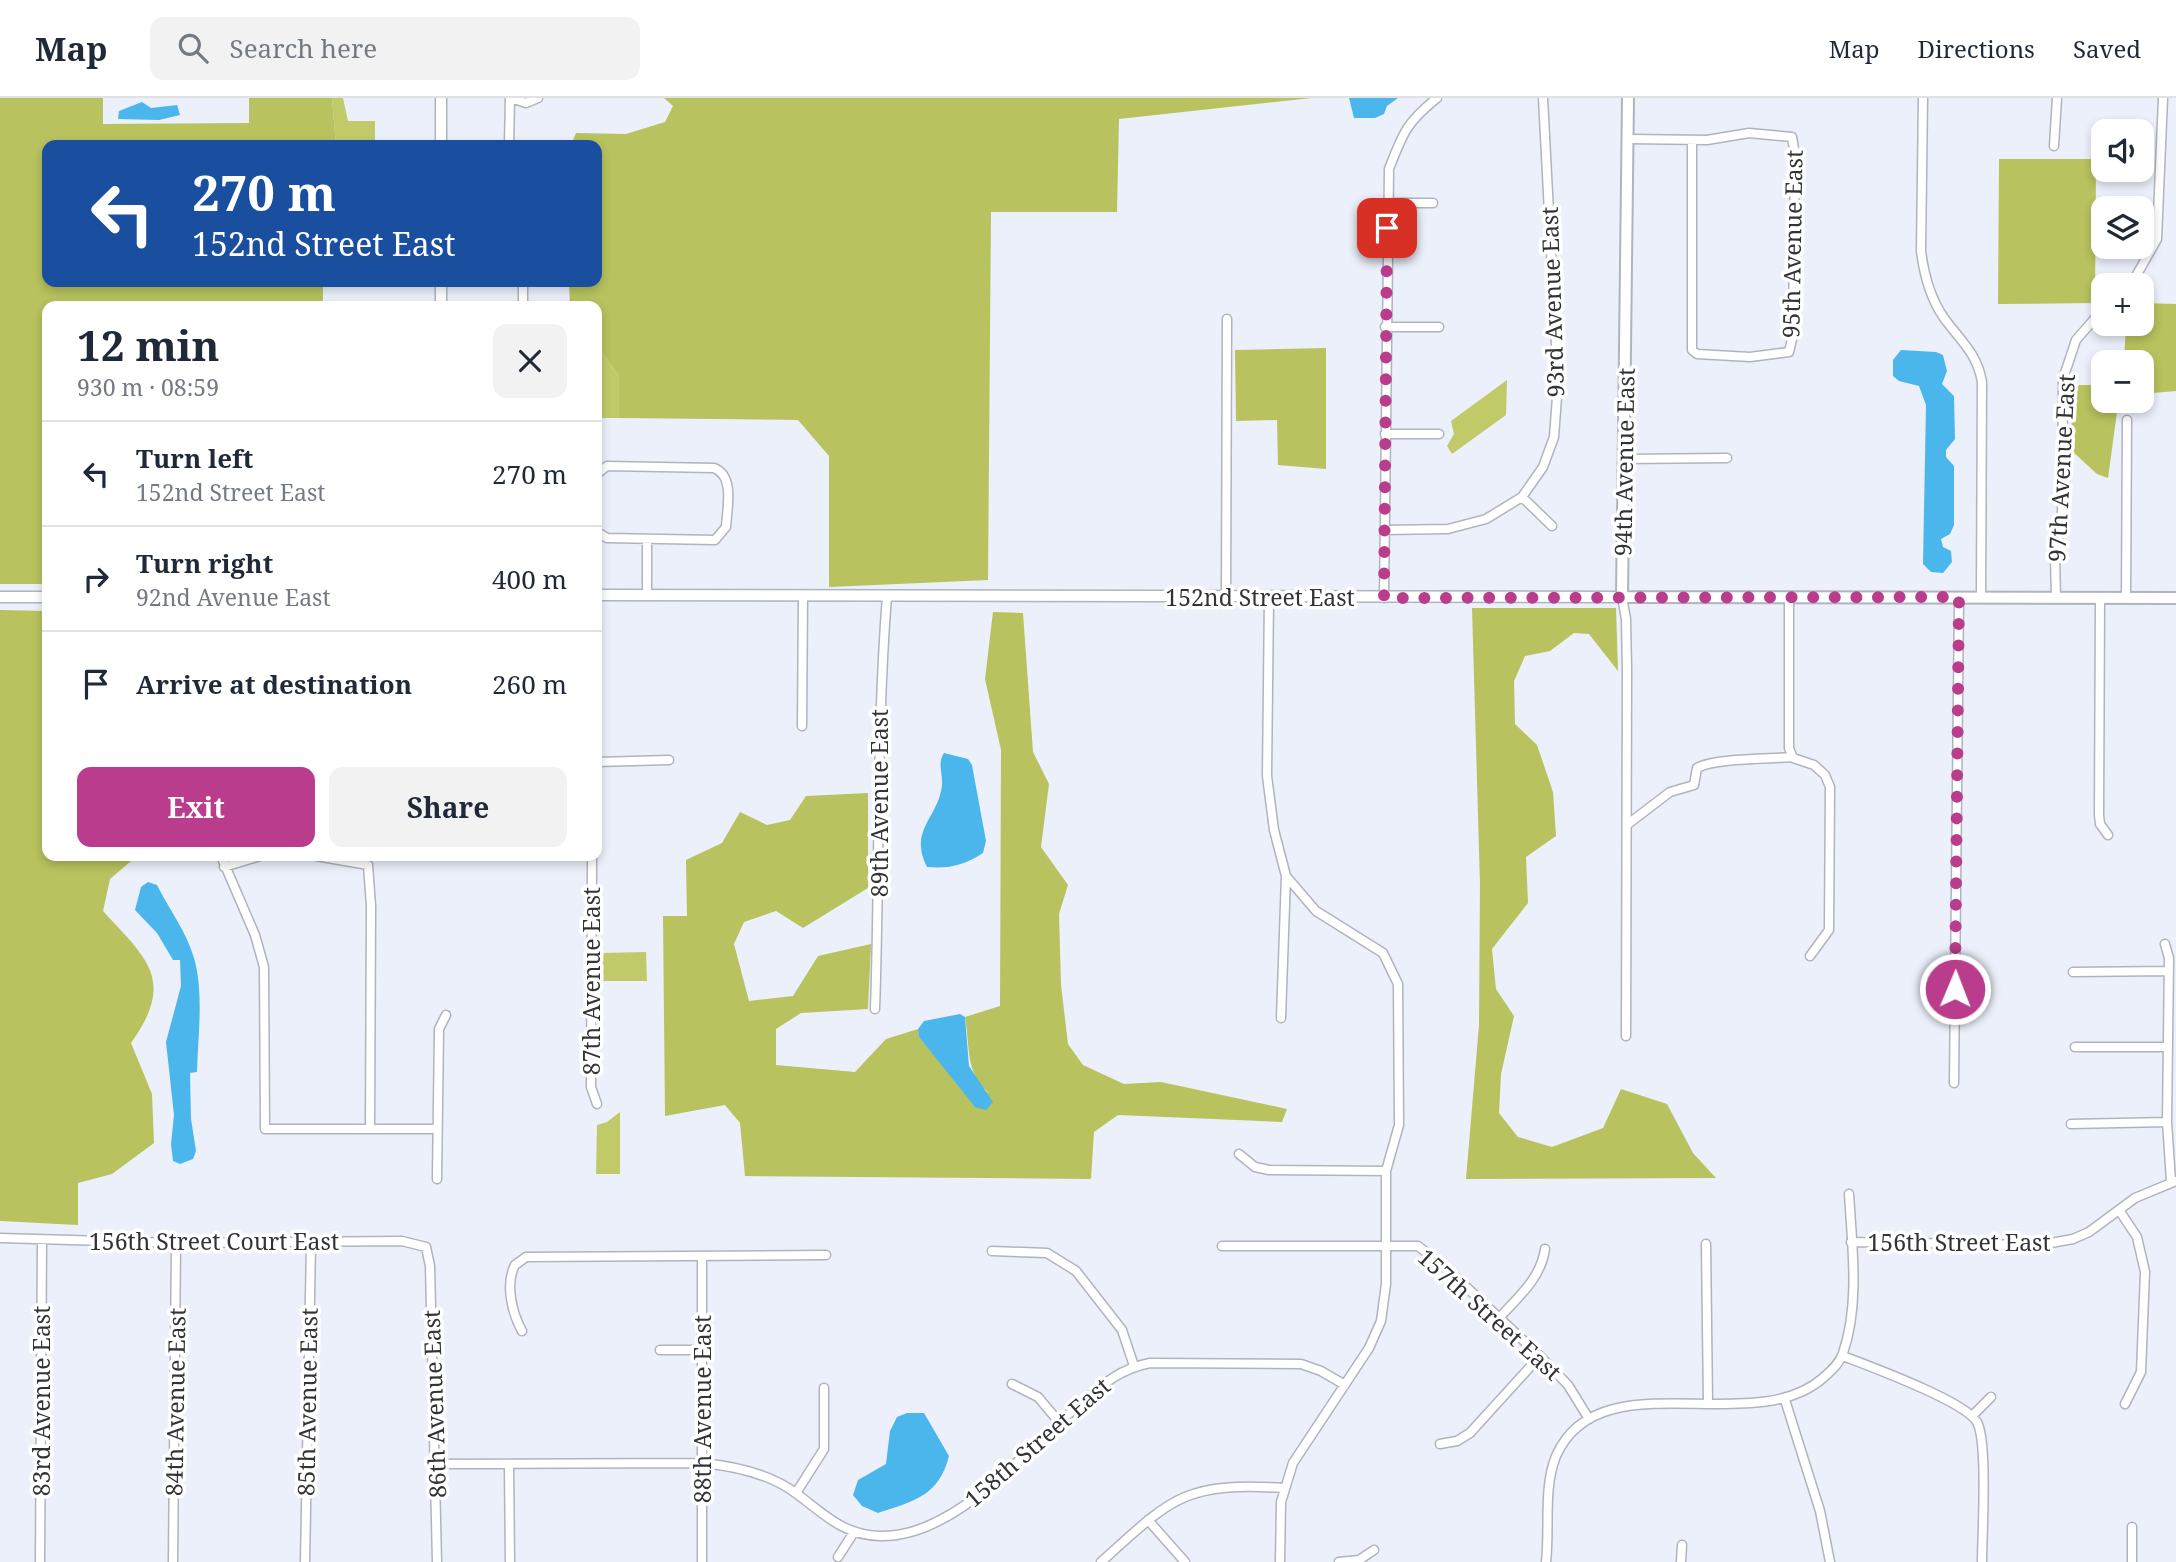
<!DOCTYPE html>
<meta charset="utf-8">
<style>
:root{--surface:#fff;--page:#f2f2f3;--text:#1f2937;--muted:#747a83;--line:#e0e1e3;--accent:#b93d8c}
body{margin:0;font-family:"Noto Serif",serif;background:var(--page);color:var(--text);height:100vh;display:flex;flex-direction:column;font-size:26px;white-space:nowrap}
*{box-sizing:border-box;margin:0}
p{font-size:23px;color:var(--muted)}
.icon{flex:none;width:38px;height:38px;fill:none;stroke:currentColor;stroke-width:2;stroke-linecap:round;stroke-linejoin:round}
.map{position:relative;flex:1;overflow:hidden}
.sheet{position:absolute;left:42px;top:203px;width:560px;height:560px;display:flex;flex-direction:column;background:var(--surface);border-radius:14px;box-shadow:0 4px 10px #0003}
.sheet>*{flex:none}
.guide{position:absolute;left:42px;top:42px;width:560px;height:147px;border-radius:14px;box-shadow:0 4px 10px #0003;background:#1a4fa0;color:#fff;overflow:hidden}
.fabs{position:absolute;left:2091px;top:21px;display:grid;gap:14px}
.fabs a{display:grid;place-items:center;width:63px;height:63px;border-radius:14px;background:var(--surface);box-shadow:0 4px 10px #0003;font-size:35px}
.pin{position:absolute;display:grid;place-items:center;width:60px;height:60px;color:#fff;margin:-30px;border-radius:14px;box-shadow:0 4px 10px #0006}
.me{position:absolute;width:77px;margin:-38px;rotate:1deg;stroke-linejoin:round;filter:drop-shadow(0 0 5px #0008)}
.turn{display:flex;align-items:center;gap:24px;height:147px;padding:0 35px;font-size:32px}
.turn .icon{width:91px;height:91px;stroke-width:2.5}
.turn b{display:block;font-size:49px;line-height:60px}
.round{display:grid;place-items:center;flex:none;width:74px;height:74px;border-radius:14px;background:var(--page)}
.headline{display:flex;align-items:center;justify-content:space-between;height:119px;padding:0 35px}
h1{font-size:42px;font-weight:700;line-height:52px}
.cta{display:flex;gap:14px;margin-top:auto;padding:14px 35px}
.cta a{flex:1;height:80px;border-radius:14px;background:var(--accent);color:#fff;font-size:28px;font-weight:700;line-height:80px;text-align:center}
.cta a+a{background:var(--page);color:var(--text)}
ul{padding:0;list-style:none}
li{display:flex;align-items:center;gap:21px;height:105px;padding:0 35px;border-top:2px solid var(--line)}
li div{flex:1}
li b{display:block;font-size:26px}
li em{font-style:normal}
header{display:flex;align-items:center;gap:42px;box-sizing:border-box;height:98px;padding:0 35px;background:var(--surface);border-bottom:2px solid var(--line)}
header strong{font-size:33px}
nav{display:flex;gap:38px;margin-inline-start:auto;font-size:24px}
.search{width:490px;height:63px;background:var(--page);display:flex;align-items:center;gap:18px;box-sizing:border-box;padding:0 24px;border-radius:14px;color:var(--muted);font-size:26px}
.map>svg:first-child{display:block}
.green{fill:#c0ca69}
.forest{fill:#b8c25e}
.water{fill:#4bb6ec}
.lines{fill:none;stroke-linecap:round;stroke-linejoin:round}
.minor-casing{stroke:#afb4bd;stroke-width:11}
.tertiary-casing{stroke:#afb4bd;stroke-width:13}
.secondary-casing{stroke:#afb4bd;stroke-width:14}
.minor{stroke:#fff;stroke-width:8}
.tertiary{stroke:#fff;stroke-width:10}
.secondary{stroke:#fff;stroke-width:10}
.route{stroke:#b93d8c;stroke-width:12;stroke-dasharray:0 21.6}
.labels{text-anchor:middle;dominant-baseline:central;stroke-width:7;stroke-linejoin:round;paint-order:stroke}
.street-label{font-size:23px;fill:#313337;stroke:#fff}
</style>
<header>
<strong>Map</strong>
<div class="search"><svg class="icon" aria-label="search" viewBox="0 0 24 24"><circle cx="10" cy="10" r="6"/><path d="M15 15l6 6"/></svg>Search here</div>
<nav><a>Map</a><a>Directions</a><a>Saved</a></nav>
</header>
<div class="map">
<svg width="2176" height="1464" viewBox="0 0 2176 1464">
<rect width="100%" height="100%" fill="#ebf0fa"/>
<path class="green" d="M332,0h11l5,23h27v24h-39z
M597,247l22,31v42h-22z
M1507,282l-1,35 -54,39 -5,-8 7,-12 -3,-13z
M646,854l1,29h-46v-28z
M620,1014v62h-24l1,-49 10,-3z"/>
<path class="forest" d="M0,0h103v26l146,-1v-25h83l4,47h-289v137h276v24h-119l-1,-4 -156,4v278h-47z
M664,0h648l-193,21 -2,93h-126l-3,368 -159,7v-131l-31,-36 -179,-2v-42l-22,-31v-39h-27l-1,-24h28v-137h-26l5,-12 50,1 39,-12 8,-16z
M1999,61h97l-1,144 -97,1z
M2142,205l34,1v87l-34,3v-32h-18l2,-38h16z
M1326,250v121l-48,-4 -1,-45 -41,1 -1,-71z
M2079,287h24l1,16h19l-6,11 -9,66 -11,-4 -24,-22 -3,-56z
M1472,510h144l2,63 -29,-37 -15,-1 -24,18 -25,5 -11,25 1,43 22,21 16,47 3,44 -30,21 2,46 -36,46 4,40 18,27 -13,58 -2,39 19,24 34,10 51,-19 18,-39 46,15 26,49 23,25 -250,1 13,-154 1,-141z
M0,512l47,1v245h90l-27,23 -7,32c44,48 73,69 28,132l21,51 2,49 -42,31 -34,9v42l-78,-4z
M993,514l30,1 10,139 16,32 -8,63 27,38 -9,29 2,71 7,59 15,21 41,19 37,-2 126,27 -5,13 -164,-7 -24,17 -3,47 -346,-3 -5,-53 -15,-18 -60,11 -2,-200h24l-1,-56 36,-17 18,-31 27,13 23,-5 16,-24 62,-3v95l-65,40 -27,-17 -32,11 -10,22 15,57 44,-5 25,-40 53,-12 -3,65 -67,4 -25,16v36l79,7 31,-33 32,-10 1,8 29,33 41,23c-24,-19 -19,-48 -24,-76l35,-11 1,-256 -16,-71z"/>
<path class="water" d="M1349,0h49l-11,8 -3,8 -9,4h-21z
M142,4l9,6 26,-3 3,10 -21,5 -41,-1 1,-8z
M1901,252l35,2 7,3 4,16 -5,13 12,12 1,43 -9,11v7l8,9v59l-4,9 -9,5 2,8 8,4 1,11 -9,11 -12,-1 -8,-8 3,-159 -7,-19 -20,-5 -6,-5v-16z
M944,655l24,6 4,6 14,76 -3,12c-18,12 -34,16 -56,14 -19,-37 12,-50 15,-82 1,-11 -5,-22 2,-32z
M148,784l9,3c12,24 29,46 37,73 10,35 4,77 3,114l-7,1 1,46 5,32 -3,8 -13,5 -7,-3 -2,-17 3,-29 -8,-73 15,-56 -1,-26h-7l-16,-27 -22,-23 6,-23z
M960,916l5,3 4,49 24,36 -7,8 -11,-3 -56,-70 -1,-8 6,-8z
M907,1315h17l25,43c-10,40 -35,45 -71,57l-16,-7 -9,-11 5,-15 28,-16 4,-33 7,-14z"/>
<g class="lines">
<defs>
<path id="minor" d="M511,0l15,5 12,-5
M1923,0l-2,153c3,24 9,47 23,67 16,22 33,35 38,64l-1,215
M1628,41l79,1 42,-7 43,4 3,18 -2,180 -4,17 -39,5 -53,-3 -5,-4v-210
M509,47l1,-47
M2054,48l3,-48
M1387,105h46
M523,184v24
M2131,187l26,-46 6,-141
M1385,229h54
M1385,336h54
M1625,361l102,-1
M597,376l10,-8 107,2c21,8 13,40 12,59l-11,13 -108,-2 -10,-6
M1522,399l30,29
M1384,432l64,-1 38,-10 36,-22 21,-30 11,-30 4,-53 -15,-286
M647,497v-55
M1226,499l1,-278
M1269,499l-2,179 7,54 12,46 -5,142
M1622,499l4,22 1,50 -1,367
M1789,499v151l4,10 21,7 11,10 5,12 -1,143 -19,26
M1384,500l5,-429c14,-36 17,-46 48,-71
M2056,500l-1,-42 7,-38 1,-139 13,-39 28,-32
M2100,500l-1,217 1,9 8,11
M2126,500l1,-178
M802,628l1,-131
M597,664l72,-2
M1628,726l42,-32 24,-7 3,-17c17,-10 72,-9 95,-11
M221,758l34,79 9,32 1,162h172
M316,758l52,9 3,41 -1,223
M592,758l-1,231 6,17
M224,769l36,-11
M2165,846l4,14 -2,164 4,59
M2073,874l96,-1
M875,911c5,-138 1,-275 12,-413
M2075,949h92
M1954,985l5,-486
M2071,1026l96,-2
M1239,1056l16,13 14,3 117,1
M437,1081l2,-150 7,-14
M2119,1112l18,27 8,35 -4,100 -16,32
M0,1140l176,5 226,-2 24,6 4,19 7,296
M1851,1144l189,3 33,-6 16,-7 46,-34 41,-17
M1706,1146l2,160
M1222,1148h196l29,23 93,87 28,29 21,34
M992,1153l55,2 29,18 46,59 12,36
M702,1158v306
M1500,1219c19,-21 41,-39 45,-68
M522,1233c-10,-18 -17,-47 -7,-66l11,-8 300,-2
M660,1252h42
M1843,1258c26,10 122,45 134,66 11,20 5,113 5,140
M1012,1286l26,13 21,25
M1785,1302l35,111 10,51
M1972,1318l19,-19
M1440,1346l17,-3 13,-8 70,-77
M436,1366l266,-1c31,3 69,11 95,31 27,20 46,41 83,42 75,2 144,-85 199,-131 23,-20 40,-36 71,-42l151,1 20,7 24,14
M509,1367l1,97
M796,1395l28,-44v-61
M1148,1422l37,42
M838,1459l16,-25
M40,1464l2,-322
M173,1464l3,-319
M305,1464l6,-319
M1101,1464c72,-65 83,-80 183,-74
M1280,1464l1,-60 12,-39 76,-115 12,-27 5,-37v-113l13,-46 -1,-141 -15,-31 -67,-42 -30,-35
M1339,1464l20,-2 15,-10
M1546,1464c4,-34 -3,-74 10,-106 43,-98 196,-16 267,-78 8,-7 17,-15 20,-25 17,-49 9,-108 6,-159
M1681,1464l1,-17
M2132,1464v-35"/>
<path id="tertiary" d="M441,0v47
M441,184v24
M597,497l1025,2
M0,499h47"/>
<path id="secondary" d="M1628,0l-6,499 554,1"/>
</defs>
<use href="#minor" class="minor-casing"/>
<use href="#tertiary" class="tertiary-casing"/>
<use href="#secondary" class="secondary-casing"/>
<use href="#minor" class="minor"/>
<use href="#tertiary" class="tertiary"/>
<use href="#secondary" class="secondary"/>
</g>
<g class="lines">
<path class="route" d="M1387,130l-3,370 575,-1 -4,392"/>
</g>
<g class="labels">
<g class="street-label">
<text transform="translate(1792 146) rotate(-89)">95th Avenue East</text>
<text transform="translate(1552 204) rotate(-92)">93rd Avenue East</text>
<text transform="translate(1624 364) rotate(-89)">94th Avenue East</text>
<text transform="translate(2061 370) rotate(-87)">97th Avenue East</text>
<text x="1260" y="499">152nd Street East</text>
<text transform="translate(879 705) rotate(-90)">89th Avenue East</text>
<text transform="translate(591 883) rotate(-90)">87th Avenue East</text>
<text x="214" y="1143">156th Street Court East</text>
<text x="1959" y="1144">156th Street East</text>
<text transform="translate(1490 1216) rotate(42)">157th Street East</text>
<text transform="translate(41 1303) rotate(-90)">83rd Avenue East</text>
<text transform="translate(175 1304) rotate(-89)">84th Avenue East</text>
<text transform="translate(307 1304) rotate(-89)">85th Avenue East</text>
<text transform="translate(434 1306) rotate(-92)">86th Avenue East</text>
<text transform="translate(702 1311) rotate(-90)">88th Avenue East</text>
<text transform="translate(1037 1344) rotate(-41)">158th Street East</text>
</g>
</g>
</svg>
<div class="fabs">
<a><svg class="icon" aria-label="sound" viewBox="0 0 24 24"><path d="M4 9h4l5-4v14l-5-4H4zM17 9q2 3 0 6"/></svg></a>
<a><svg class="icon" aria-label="layers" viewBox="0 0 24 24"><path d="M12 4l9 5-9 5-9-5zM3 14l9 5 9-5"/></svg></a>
<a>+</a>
<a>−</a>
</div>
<div class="pin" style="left:1387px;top:130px;background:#d93025"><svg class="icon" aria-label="arrive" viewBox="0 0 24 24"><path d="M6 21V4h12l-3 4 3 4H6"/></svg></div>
<svg class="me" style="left:1955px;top:891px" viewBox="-20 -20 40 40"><circle r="17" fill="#b93d8c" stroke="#fff" stroke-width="3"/><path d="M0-11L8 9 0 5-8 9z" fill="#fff"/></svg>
<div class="guide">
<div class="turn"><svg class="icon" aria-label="left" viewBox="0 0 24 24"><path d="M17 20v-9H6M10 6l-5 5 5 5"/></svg><div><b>270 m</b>152nd Street East</div></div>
</div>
<section class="sheet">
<div class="headline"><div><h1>12 min</h1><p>930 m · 08:59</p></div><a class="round"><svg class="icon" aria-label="close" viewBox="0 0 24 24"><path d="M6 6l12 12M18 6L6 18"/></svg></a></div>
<ul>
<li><svg class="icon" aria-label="left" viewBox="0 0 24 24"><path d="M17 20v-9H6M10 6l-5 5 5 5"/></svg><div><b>Turn left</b><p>152nd Street East</p></div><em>270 m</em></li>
<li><svg class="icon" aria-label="right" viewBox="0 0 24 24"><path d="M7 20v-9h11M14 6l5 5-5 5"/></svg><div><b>Turn right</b><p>92nd Avenue East</p></div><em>400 m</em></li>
<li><svg class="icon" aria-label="arrive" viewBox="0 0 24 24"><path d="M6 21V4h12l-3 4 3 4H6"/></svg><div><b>Arrive at destination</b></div><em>260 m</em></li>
</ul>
<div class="cta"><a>Exit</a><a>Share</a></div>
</section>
</div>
